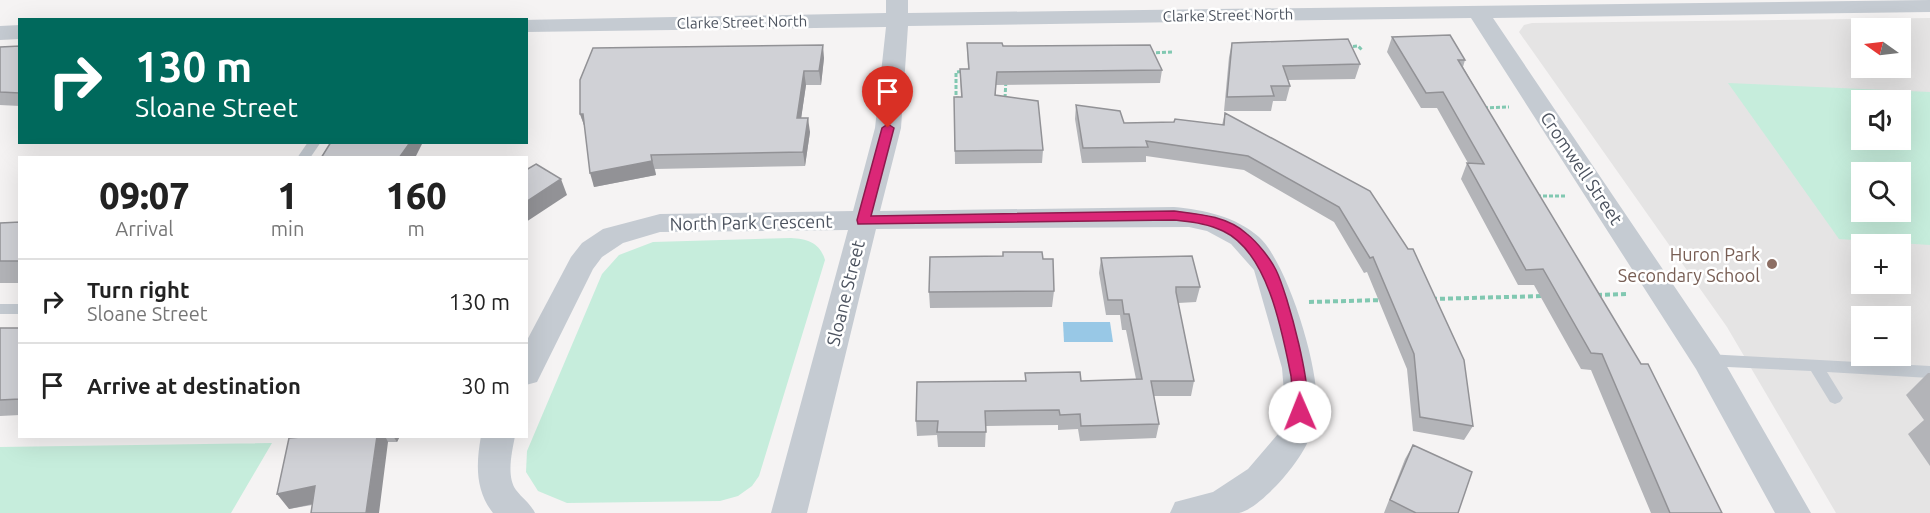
<!DOCTYPE html>
<meta charset="utf-8">
<style>
:root{--surface:#fff;--page:#f6f6f6;--text:#222;--muted:#767676;--line:#e0e0e0}
body{margin:0;font-family:Ubuntu,sans-serif;background:var(--page);color:var(--text);height:100vh;display:flex;flex-direction:column;font-size:22px;white-space:nowrap}
*{box-sizing:border-box;margin:0}
p{font-size:20px;color:var(--muted)}
.icon{flex:none;width:33px;height:33px;fill:none;stroke:currentColor;stroke-width:2;stroke-linecap:round;stroke-linejoin:round}
.map{position:relative;flex:1;overflow:hidden}
.panel{position:absolute;left:18px;top:156px;width:510px;height:282px;display:flex;flex-direction:column;background:var(--surface);border-radius:0px;box-shadow:0 6px 24px #0002}
.panel>*{flex:none}
.top-card{position:absolute;left:18px;top:18px;width:510px;height:126px;border-radius:0px;box-shadow:0 6px 24px #0002;background:#00695c;color:#fff;overflow:hidden}
.needle{width:39px;rotate:284deg}
.fabs{position:absolute;left:1851px;top:18px;display:grid;gap:12px}
.fabs a{display:grid;place-items:center;width:60px;height:60px;border-radius:0px;background:var(--surface);box-shadow:0 6px 24px #0002;font-size:30px}
.pin{position:absolute;display:grid;place-items:center;width:51px;height:51px;color:#fff;margin:-62px -26px;border-radius:50% 50% 50% 0;rotate:-45deg;box-shadow:0 0 6px #0007}
.pin .icon{rotate:45deg}
.me{position:absolute;width:66px;margin:-33px;rotate:359deg;stroke-linejoin:round;filter:drop-shadow(0 0 4px #0008)}
.turn{display:flex;align-items:center;gap:21px;height:126px;padding:0 18px;font-size:27px}
.turn .icon{width:78px;height:78px;stroke-width:2.5}
.turn b{display:block;font-size:42px;line-height:51px}
.eta{display:flex;justify-content:space-evenly;align-items:center;height:102px;text-align:center}
.eta b{font-size:36px;font-weight:800;line-height:42px}
ul{padding:0;list-style:none}
li{display:flex;align-items:center;gap:18px;height:84px;padding:0 18px;border-top:2px solid var(--line)}
li div{flex:1}
li b{display:block;font-size:22px}
li em{font-style:normal}
.map>svg:first-child{display:block}
.education{fill:#e5e4e4;fill-rule:evenodd}
.green{fill:#c6eddc;fill-rule:evenodd}
.water{fill:#98c8e6}
.lines{fill:none;stroke-linecap:round;stroke-linejoin:round}
.path-far1{stroke:#81c8b1;stroke-width:3;stroke-dasharray:4 2;stroke-linecap:butt}
.path{stroke:#81c8b1;stroke-width:4;stroke-dasharray:5 3;stroke-linecap:butt}
.service{fill:#c5cbd2;fill-rule:evenodd}
.minor{fill:#c5cbd2;fill-rule:evenodd}
.wall{fill:#b3b4b8}
.shaded-wall{fill:#929296}
.building{fill:#d0d1d6;stroke:#929296;stroke-width:1.5}
.route{fill:#db2777;stroke:#8e194d;stroke-width:1.5}
.education-dot{fill:#8d6e63;stroke:#fff;stroke-width:2}
.labels{text-anchor:middle;dominant-baseline:central;stroke-width:5;stroke-linejoin:round;paint-order:stroke}
.far-street-label{font-size:15px;fill:#4c535f;stroke:#fff}
.street-label{font-size:18px;fill:#4c535f;stroke:#fff}
.education-label{font-size:18px;fill:#785e54;stroke:#fff;text-anchor:end}
</style>
<div class="map">
<svg width="1930" height="513" viewBox="0 0 1930 513">
<rect width="100%" height="100%" fill="#f5f3f3"/>
<path class="education" d="M1930,18v495h-94l-109,-186 -208,-295 5,-7 8,-2zM1862,28h38v40h-38zM1862,100h38v40h-38zM1862,172h38v40h-38zM1862,244h38v40h-38zM1862,316h38v40h-38z"/>
<path class="green" d="M1728,83l202,9v153l-91,-6zM1862,100h38v40h-38zM1862,172h38v40h-38z
M791,238c17,1 29,5 34,22l-66,216 -7,10 -14,10 -18,5 -153,2 -29,-12 -12,-19 1,-21 75,-177 17,-19 34,-13z
M272,443l-41,70h-231v-66z"/>
<path class="water" d="M1063,322h47l3,20h-49z"/>
<g class="lines">
<path class="path-far1" d="M1347,47l11,-1 4,4
M1150,53l24,-1
M959,98h-3v-26l9,-1
M1005,98l1,-18
M1484,108l25,-1
M1537,196h29"/>
<path class="path" d="M1597,295l31,-1
M1432,299l112,-3
M1309,302l74,-2"/>
<path class="service" d="M308,142h13l-11,16h-13z
M0,304h20v10h-20z
M1707,354l223,12v12l-103,-6 16,26 -3,4 -5,2 -5,-2 -19,-31 -104,-5 -5,-2 -2,-4 2,-4z"/>
<path class="minor" d="M886,0h22v13l1022,-13v12l-437,6 225,333 93,162h-36l-79,-144 -225,-351 -563,8 -7,102 -21,83 294,-4c30,3 61,9 85,30 29,26 64,140 57,179 -4,27 -22,51 -40,70 -9,9 -24,24 -37,27 -19,0 -49,0 -69,0l5,-11 38,-10 35,-23 30,-35 7,-30 -3,-36 -28,-98 -23,-26 -24,-13 -18,-4 -313,2 -69,284h-36l77,-283 -188,2 -37,11 -21,14 -9,12 -56,113 -11,3v-43l45,-85 11,-14 21,-14 57,-15 193,-3 22,-83 11,-101 -360,5v-12h-5l365,-7z
M20,25v14l-20,1v-14z
M481,436h34c-3,16 -9,40 1,54 7,9 14,13 19,23h-42c-18,-23 -17,-49 -12,-77z"/>
</g>
<path class="wall" d="M1392,37l73,23 -2,7 259,446h-71l-60,-143 -10,-1 -47,-84h-16l-57,-106 6,-16h1l-31,-55h-16l-34,-56z
M967,43l36,3 159,24 -2,13 -164,2v10l47,55 -1,13 -87,1 -1,-67h7l-1,-28h8z
M1232,43l128,21 -5,15 -67,1 2,6 -4,15h-13l-2,10h-47l5,-54z
M20,46v60l-20,-1v-58z
M824,58l-3,27h-15l-5,33 9,14 -5,34 -150,3 1,6 -62,12 -9,-59 -5,-14z
M1076,105l48,18 98,2 3,-12 145,78 103,235 -9,14 -51,-9 -6,-62 -40,-97 -3,1 -30,-51 -90,-52 -98,-14v6l-64,1 -7,-44z
M20,222v61h-20v-60z
M1101,258l99,29 -4,15 -18,1 16,78 -3,15h-37l5,28 -3,14 -76,3 -2,-12 -20,1v-5l-72,1 -1,21h-47l-1,-12 -20,1 -1,-15 109,-40v-8l56,8 55,-2 -10,-49h-4l-2,-15h-14l-7,-42z
M1043,259l11,32 -2,16 -122,1 -1,-16z
M0,328h20v87l-20,1z
M1928,373h2v93l-22,-32 16,-14 -18,-25z
M313,436h87l-3,6h-9l-76,63 -23,4z
M1413,445l45,68h-74l21,-54z"/>
<path class="shaded-wall" d="M823,45l1,13 -3,27 -2,-14z
M804,71l2,14 -7,48 -2,-15z
M580,114h3l2,14z
M808,118l2,14 -5,34 -2,-14z
M407,142h16l-8,16h-16z
M651,155l5,20 -62,12 -4,-14z
M561,179l6,16 -41,27v-20z
M377,436h8l3,6 -9,71h-13z
M393,436h7l-3,6z
M315,486l12,15 -38,8 -12,-15z"/>
<path class="building" d="M1450,35l15,25h-7l126,209 57,95h7l74,149h-52l-68,-159 -11,-1 -48,-84 -17,1 -59,-107 17,1 -41,-72 -17,1 -34,-56z
M1348,39l12,25 -77,2 7,20h-19l3,10 -47,1 5,-54z
M967,43h35l1,3 147,-1 12,25 -165,2 -2,23 43,6 5,49 -88,1 -1,-54h8l-2,-28h9z
M823,45l-4,26h-15l-7,47h11l-5,34 -152,3 1,6 -62,12 -7,-59h-3v-34l13,-32z
M20,46v47l-20,-1v-45z
M1076,105l44,6 4,12 50,-1 1,-3 49,6 1,-12 145,78 38,58h5l51,111 9,66 -53,-9 -6,-63 -41,-97 -3,1 -31,-51 -91,-51 -102,-15 2,6 -65,1z
M331,142h76l-1,1 3,1 -10,14h-78z
M536,164l25,15 -35,23v-32z
M20,222v39h-20v-38z
M1003,252h39l1,7h10l1,32 -125,1 1,-35 73,-1z
M1192,256l8,31h-24v5l18,89h-43l8,43 -78,2 -1,-12 -20,1 -1,-5 -74,1 1,21h-49l1,-11h-22l1,-39 109,-1 -1,-8 55,-1 1,9 61,-2 -13,-65h-5l-2,-14h-14l-7,-42z
M0,328h20v71l-20,1z
M313,436h64l-11,77h-55l4,-27 -38,8 12,-56z
M1413,445l59,27 -14,41h-42l-26,-13z"/>
<path class="route" d="M888,124l6,4 -23,88 303,-5c25,3 53,5 73,23 10,8 23,24 29,36 11,22 40,126 29,146h-11c-5,-11 -1,-28 -3,-40 -9,-45 -23,-124 -68,-145 -16,-8 -33,-9 -49,-11l-316,4 -1,-4 25,-92z"/>
<circle class="education-dot" cx="1772" cy="264" r="6"/>
<g class="labels">
<g class="far-street-label">
<text transform="translate(1228 15) rotate(-1)">Clarke Street North</text>
<text transform="translate(742 22) rotate(-1)">Clarke Street North</text>
</g>
<g class="street-label">
<text transform="translate(1582 168) rotate(56)">Cromwell Street</text>
<text transform="translate(751 222) rotate(-1)">North Park Crescent</text>
<text transform="translate(845 293) rotate(-76)">Sloane Street</text>
</g>
<g class="education-label">
<text x="1760" y="254">Huron Park<tspan x="1760" dy="21">Secondary School</tspan></text>
</g>
</g>
</svg>
<div class="fabs">
<a><svg class="needle" viewBox="-14 -14 28 28"><path d="M0-13l5 13h-10z" fill="#e53935"/><path d="M0 13l5-13h-10z" fill="#767676"/></svg></a>
<a><svg class="icon" aria-label="sound" viewBox="0 0 24 24"><path d="M4 9h4l5-4v14l-5-4H4zM17 9q2 3 0 6"/></svg></a>
<a><svg class="icon" aria-label="search" viewBox="0 0 24 24"><circle cx="10" cy="10" r="6"/><path d="M15 15l6 6"/></svg></a>
<a>+</a>
<a>−</a>
</div>
<div class="pin" style="left:888px;top:128px;background:#d93025"><svg class="icon" aria-label="arrive" viewBox="0 0 24 24"><path d="M6 21V4h12l-3 4 3 4H6"/></svg></div>
<svg class="me" style="left:1300px;top:412px" viewBox="-20 -20 40 40"><circle r="19" fill="#fff"/><path d="M0-13L10 11 0 6-10 11z" fill="#db2777"/></svg>
<div class="top-card">
<div class="turn"><svg class="icon" aria-label="right" viewBox="0 0 24 24"><path d="M7 20v-9h11M14 6l5 5-5 5"/></svg><div><b>130 m</b>Sloane Street</div></div>
</div>
<section class="panel">
<div class="eta">
<div><b>09:07</b><p>Arrival</p></div>
<div><b>1</b><p>min</p></div>
<div><b>160</b><p>m</p></div>
</div>
<ul>
<li><svg class="icon" aria-label="right" viewBox="0 0 24 24"><path d="M7 20v-9h11M14 6l5 5-5 5"/></svg><div><b>Turn right</b><p>Sloane Street</p></div><em>130 m</em></li>
<li><svg class="icon" aria-label="arrive" viewBox="0 0 24 24"><path d="M6 21V4h12l-3 4 3 4H6"/></svg><div><b>Arrive at destination</b></div><em>30 m</em></li>
</ul>
</section>
</div>
